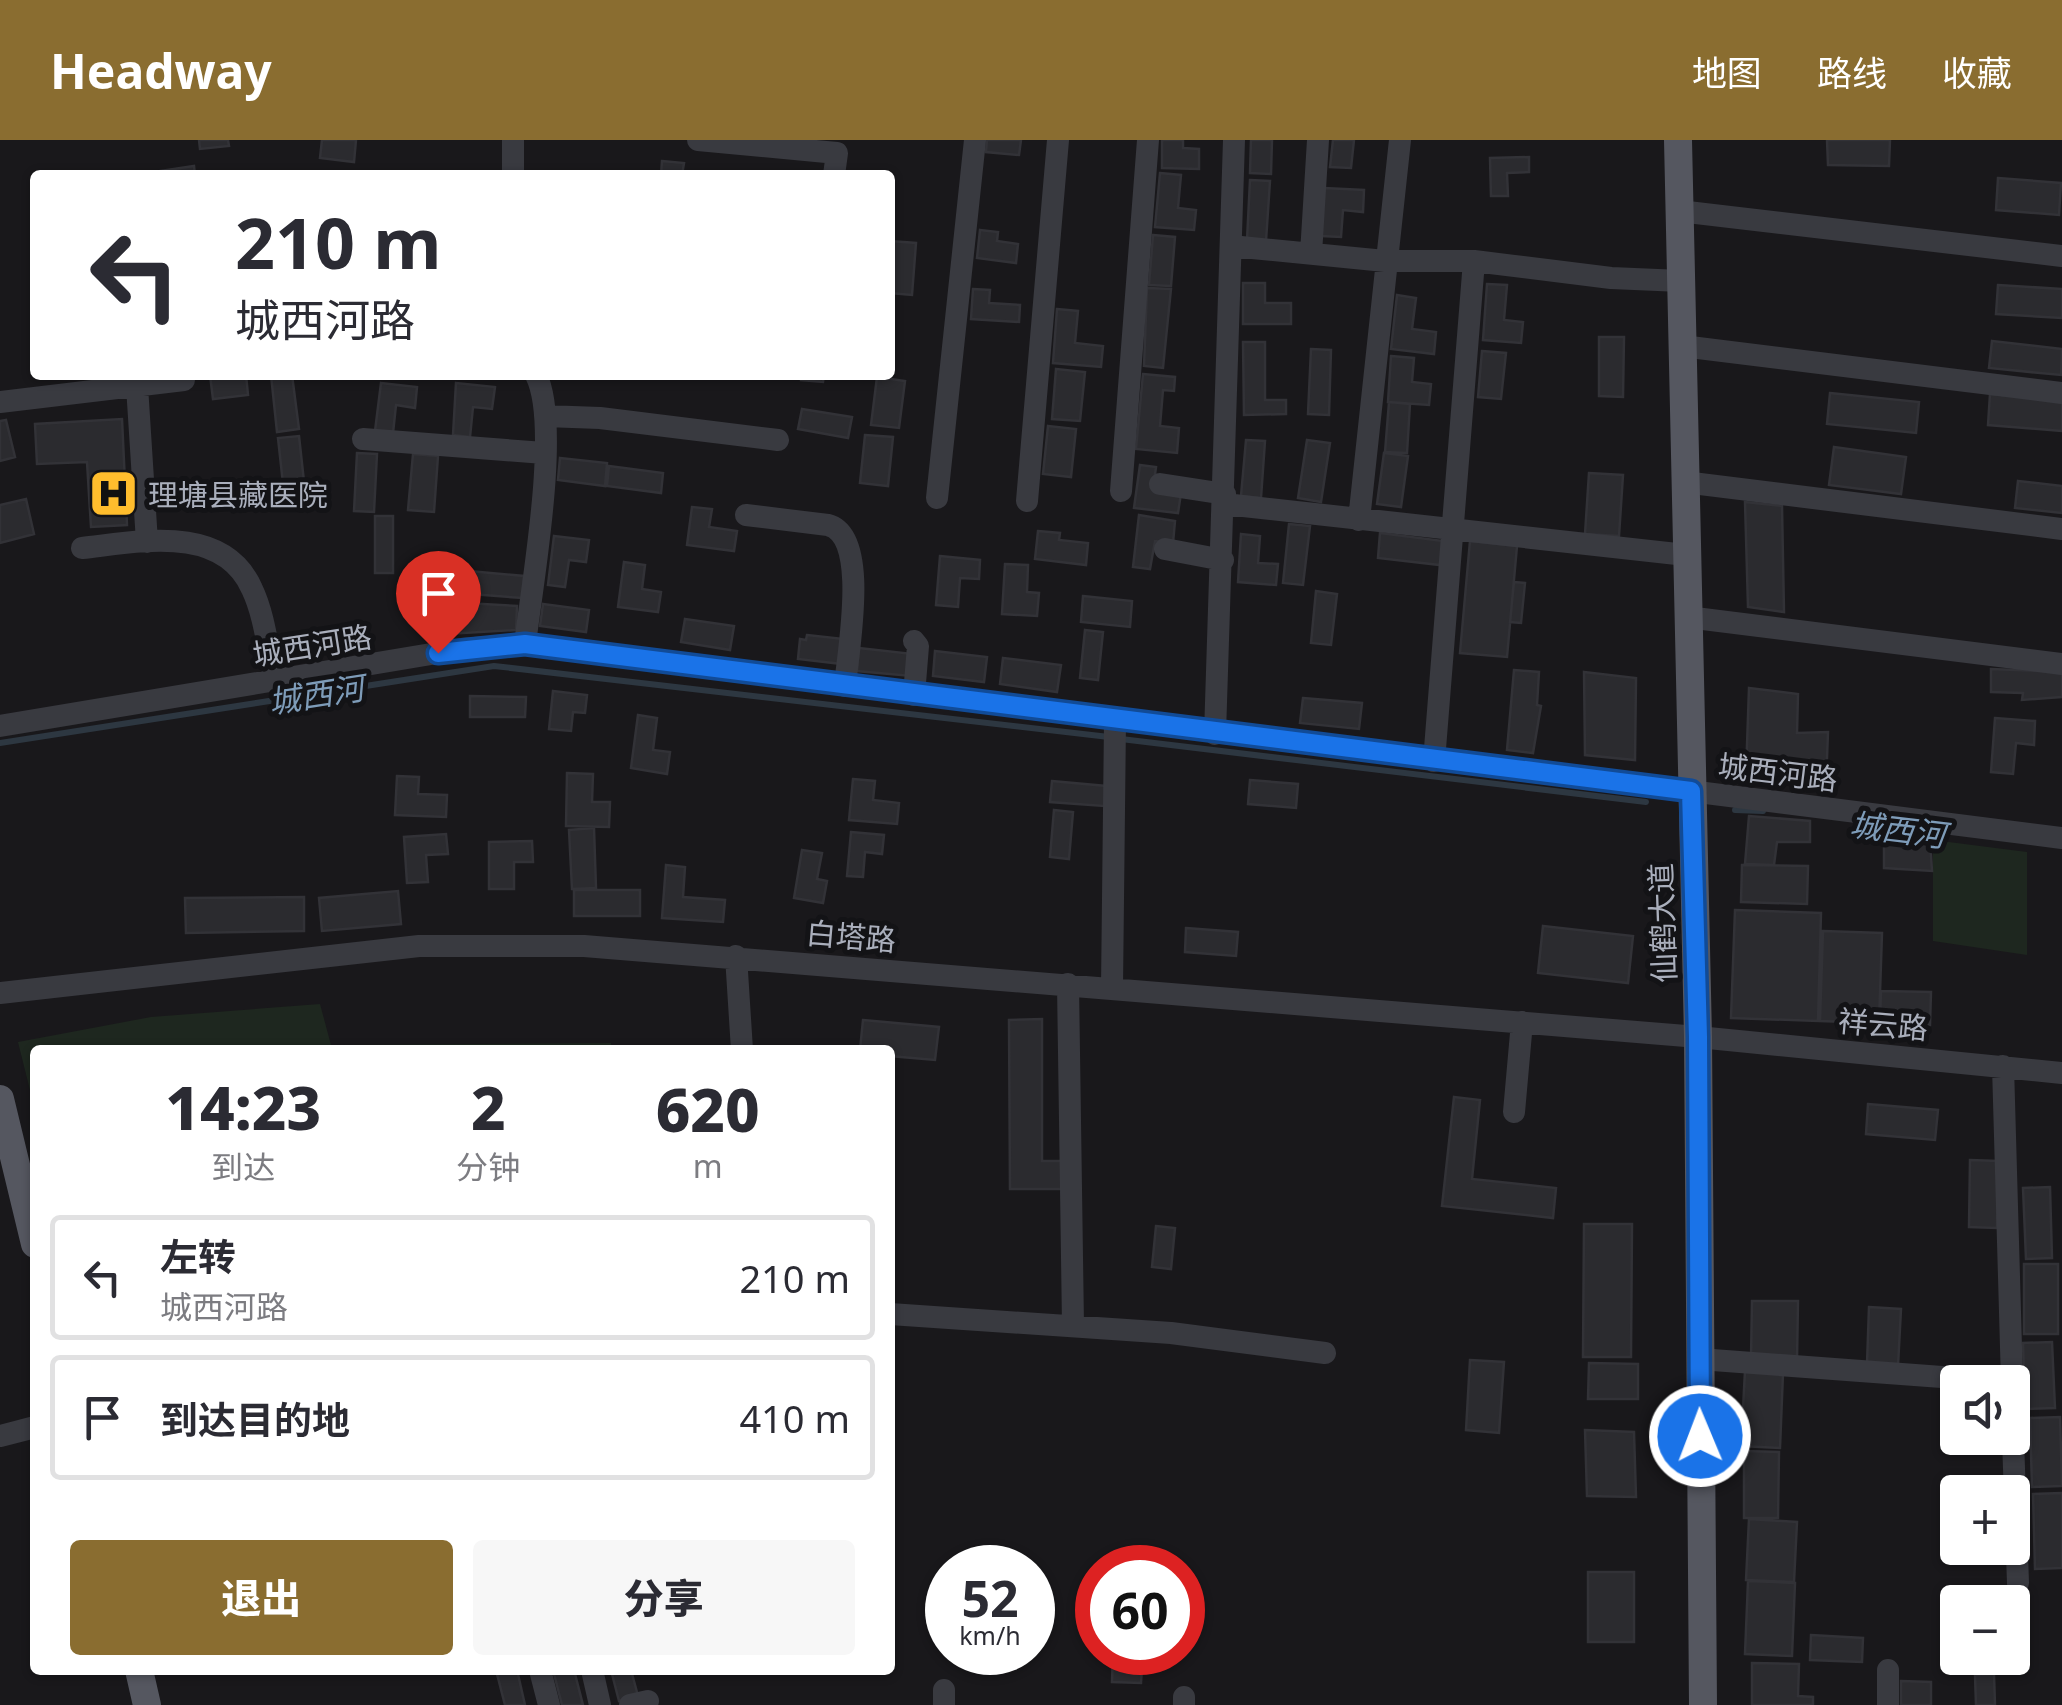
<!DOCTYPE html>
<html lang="zh">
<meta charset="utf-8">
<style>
:root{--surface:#fff;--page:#f7f7f7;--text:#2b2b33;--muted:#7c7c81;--line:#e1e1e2;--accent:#8a6d30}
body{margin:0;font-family:"Noto Sans","Noto Sans SC",sans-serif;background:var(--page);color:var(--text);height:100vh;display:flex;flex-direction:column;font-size:38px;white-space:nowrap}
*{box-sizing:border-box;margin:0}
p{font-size:32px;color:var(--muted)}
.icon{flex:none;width:55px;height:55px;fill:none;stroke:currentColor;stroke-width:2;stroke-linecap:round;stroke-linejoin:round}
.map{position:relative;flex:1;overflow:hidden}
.side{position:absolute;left:30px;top:905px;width:865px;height:630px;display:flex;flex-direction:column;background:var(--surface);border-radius:10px;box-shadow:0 2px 8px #0004}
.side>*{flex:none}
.top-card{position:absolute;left:30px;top:30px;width:865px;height:210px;border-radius:10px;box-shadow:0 2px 8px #0004;background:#fff;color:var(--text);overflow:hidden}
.buttons{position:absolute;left:1940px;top:1225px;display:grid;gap:20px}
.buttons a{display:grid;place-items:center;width:90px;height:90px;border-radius:10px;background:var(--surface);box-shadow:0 2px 8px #0004;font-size:50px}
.speed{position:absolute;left:925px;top:1405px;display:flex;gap:20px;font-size:50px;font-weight:700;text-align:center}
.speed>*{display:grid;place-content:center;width:130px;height:130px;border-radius:50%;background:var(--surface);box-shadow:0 2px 8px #0004;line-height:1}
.speed small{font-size:25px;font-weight:400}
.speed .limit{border:15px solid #d22;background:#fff;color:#111}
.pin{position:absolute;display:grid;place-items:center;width:85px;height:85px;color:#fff;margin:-102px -42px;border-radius:50% 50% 50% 0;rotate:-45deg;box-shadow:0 0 10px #0007}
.pin .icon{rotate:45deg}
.me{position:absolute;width:110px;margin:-55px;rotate:359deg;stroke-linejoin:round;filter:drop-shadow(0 0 8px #0008)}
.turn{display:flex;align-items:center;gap:35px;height:210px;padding:0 40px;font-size:45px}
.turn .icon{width:130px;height:130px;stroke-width:2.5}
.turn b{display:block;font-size:70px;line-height:85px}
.eta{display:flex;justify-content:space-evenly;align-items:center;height:170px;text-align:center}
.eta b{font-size:60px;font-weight:800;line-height:70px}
.primary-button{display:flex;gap:20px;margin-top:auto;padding:20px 40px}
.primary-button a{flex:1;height:115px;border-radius:10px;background:var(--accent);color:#fff;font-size:40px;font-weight:800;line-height:115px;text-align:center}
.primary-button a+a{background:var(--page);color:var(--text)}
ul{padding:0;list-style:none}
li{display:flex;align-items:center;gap:30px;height:125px;margin:0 20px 15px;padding:0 20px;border:5px solid var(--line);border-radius:10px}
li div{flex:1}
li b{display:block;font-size:38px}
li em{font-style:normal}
header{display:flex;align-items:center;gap:60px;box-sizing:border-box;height:140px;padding:0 50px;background:var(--accent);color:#fff}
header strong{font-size:48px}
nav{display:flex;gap:55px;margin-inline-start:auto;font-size:35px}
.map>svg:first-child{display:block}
.green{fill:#1e271f}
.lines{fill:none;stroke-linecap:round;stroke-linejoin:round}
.stream{stroke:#2d3741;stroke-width:6}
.building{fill:#2b2b2f;stroke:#323237;stroke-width:2.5}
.minor{stroke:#393a40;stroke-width:22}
.major{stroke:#555760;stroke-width:28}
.route-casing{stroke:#114b97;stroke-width:25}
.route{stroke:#1a73e8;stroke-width:18}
.labels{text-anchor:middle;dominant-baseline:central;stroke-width:10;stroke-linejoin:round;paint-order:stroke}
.poi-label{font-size:30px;fill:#aaafbc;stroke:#131316;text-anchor:start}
.street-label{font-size:30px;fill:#aaafbc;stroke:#131316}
.water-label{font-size:32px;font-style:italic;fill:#7e9cb9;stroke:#131316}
</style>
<header>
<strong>Headway</strong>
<nav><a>地图</a><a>路线</a><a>收藏</a></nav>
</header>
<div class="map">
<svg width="2062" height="1565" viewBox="0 0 2062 1565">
<rect width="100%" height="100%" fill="#19181b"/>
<path class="green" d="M1933,700l94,12v103l-94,-14z
M320,864l11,41 280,-2 1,7h-577v60l-17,-68 133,-25z"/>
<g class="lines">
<path class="stream" d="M1121,599l525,63
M0,603l494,-77 615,71
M1735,670l28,1"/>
</g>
<path class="building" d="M199,0h29l1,6 -29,3z
M322,0h34l-2,22 -34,-4z
M987,0h34l-2,15 -33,-3z
M1162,0h21v8l16,1v20l-37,-1z
M1251,0h21l-1,34 -21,-1z
M1333,0h21l-3,28 -21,-1z
M1827,0h63l-1,26 -61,-1z
M1529,17v15l-22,1 1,23h-17l-1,-38z
M662,21l22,2 -2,12h-21z
M194,26l1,9h-61z
M1160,33l21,2 -3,33 18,2 -2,20 -39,-3z
M1998,38l63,5 -2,32 -63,-5z
M1250,40l20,1 -4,60 -19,-1z
M1324,48l40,2 -1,22 -20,-2 -2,27 -20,-1z
M980,90l18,2 -1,9 21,3 -2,19 -39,-5z
M1153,95l22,2 -4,49 -22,-1z
M890,101l26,2 -4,52 -22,-2z
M1243,143h22v20h26v21h-48z
M1487,144l20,1 -3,35 19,2 -2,21 -38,-3z
M1998,145l64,4v29l-66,-4z
M1147,148l24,1 -8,79 -19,-2z
M973,149l17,1 -1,13 31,2 -1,17 -48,-3z
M1397,155l19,3 -4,31 24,3 -2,22 -43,-5z
M1057,169l21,2 -3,32 28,3 -2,21 -48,-4z
M1599,197h25l-1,60 -24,-1z
M1992,201l70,8 -1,26 -72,-7z
M1243,202h22v58h21v14l-42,1z
M1311,209l20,1 -2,65 -21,-1z
M1482,211l24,2 -5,46 -23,-2z
M1391,216l23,2 -2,24 19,2 -2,21 -41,-3z
M1056,229l29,3 -5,49 -28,-2z
M1143,234l32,3 -1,14 -11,-1 -3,36 19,2 -2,25 -41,-4z
M210,235h36l2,20 -35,4z
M271,235h21l7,54 -22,3z
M801,235h23l-1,7 -22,-2z
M877,237l28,4 -6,47 -28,-3z
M381,243l36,4 -2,21 -19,-3 -3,28 -18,-2z
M456,243l39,4 -3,22 -19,-2 -3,30 -17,-2z
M1830,253l89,9 -3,31 -89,-9z
M1990,254l72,6v31l-74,-6z
M1389,262l21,2 -3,49 -22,-1z
M802,269l50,8 -4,21 -50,-9z
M122,279l5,106 -36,2 -4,-65 -50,2 -2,-40z
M6,280l9,37 -15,4v-40z
M1048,286l28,3 -5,48 -28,-3z
M865,295l28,2 -5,49 -28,-3z
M299,296l7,64 -21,2 -7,-64z
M1246,300l19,1 -4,57 -20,-2z
M1307,300l23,3 -9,59 -23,-4z
M1834,307l72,10 -5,37 -72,-9z
M357,313l20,1 -3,58 -20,-1z
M1384,313l24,3 -7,51 -24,-3z
M413,314l25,2 -4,56 -26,-2z
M560,318l47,5 -2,23 -47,-6z
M1140,325l16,2 -3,22 28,4 -3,20 -44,-5z
M609,326l54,7 -2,20 -54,-7z
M1589,333l34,2 -4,61 -34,-2z
M2018,341l44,5v27l-47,-5z
M26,359l8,35 -34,9v-38z
M1745,362l37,4 2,106 -36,-5z
M692,367l20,2 -3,18 28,4 -3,20 -47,-6z
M1139,375l36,6 -2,22 -18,-2 -5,28 -17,-2z
M375,376h18v57h-18z
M1289,384l21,2 -7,59 -20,-2z
M1038,391l22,2 -1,7 29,3 -2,22 -51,-6z
M1380,393l63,8 -3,24 -62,-7z
M1241,394l19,2 -2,27 20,1 -2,21 -38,-3z
M554,396l35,4 -3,22 -17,-2 -4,27 -17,-2z
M1470,401l47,5 -10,111 -47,-4z
M940,416l40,4 -1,19 -19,-1 -2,29 -22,-2z
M624,422l21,3 -3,24 19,3 -3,20 -40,-5z
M1005,424l23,1 -1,27 12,1 -2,23 -35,-2z
M447,429l77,7 -2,22 -77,-6z
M1514,442l11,1 -4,40 -11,-1z
M1316,451l21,3 -6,51 -20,-2z
M1083,456l49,5 -2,26 -49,-5z
M447,462l70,4 -1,24 -69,4z
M543,464l46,6 -3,22 -46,-6z
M685,479l49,7 -4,24 -49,-8z
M1085,490l18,2 -5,48 -18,-2z
M807,495l37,4 -2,25 -44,-5 2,-20 6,1z
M859,508l54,6 -2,22 -54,-5z
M935,511l52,6 -3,25 -51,-6z
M1003,518l58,7 -4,27 -57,-8z
M1991,529l71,3v25l-40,3 1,-7 -32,-1z
M1514,530l25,2 -2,33 4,1 -8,47 -26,-3z
M1584,532l52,6 -1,82 -50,-5z
M1749,548l49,6 -1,39 31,-1 -2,52 -80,-10z
M553,551l34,4 -2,18 -12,-1 -2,19 -22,-2z
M470,556l56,1 -1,20h-55z
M1303,558l59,5 -3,26 -59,-6z
M638,575l19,3 -4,32 17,2 -3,22 -36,-6z
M1995,578l40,3 -1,24 -18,-2 -3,31 -22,-2z
M567,633l26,1 -1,28h18l-1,25 -43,-1z
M397,636l22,1 -1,17 29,1 -1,22 -51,-2z
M853,639l22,2 -2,19 26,3 -2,21 -48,-4z
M1250,640l48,4 -2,24 -48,-4z
M1052,641l54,5 -2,20 -54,-4z
M1054,670l19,2 -4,47 -19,-2z
M1749,676l61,5v21h-33l-3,23 -29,-1z
M594,688l2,60 -24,1 -3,-59z
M851,692l33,3 -2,19 -17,-2 -2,25 -16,-1z
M446,694l2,20 -22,1 2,27 -21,1 -3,-46z
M1884,697l46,3 2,31 -48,-3z
M532,701l1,21h-19v27h-25v-47z
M802,710l20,3 -5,26 10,2 -4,22 -29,-5z
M666,725l19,2 -2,30 42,3 -2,22 -61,-4z
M1742,725l66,1 -1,38 -66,-2z
M574,750h66v26h-66z
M398,751l3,33 -79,7 -3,-33z
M304,757v34l-118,2 -1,-35z
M1735,770l86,3 -3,108 -87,-3z
M1543,786l90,10 -5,47 -90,-10z
M1186,788l52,4 -2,24 -51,-4z
M1823,791l59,2 -3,90 -59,-2z
M1881,851l50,1 -1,33 -50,-2z
M1042,879v142h21v28h-53l-1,-169z
M863,880l76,7 -4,33 -45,-4v-6h-30z
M1454,957l26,3 -8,79 84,9 -3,30 -111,-12z
M1868,964l70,6 -3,30 -69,-6z
M1970,1020l28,1 -1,67 -28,-1z
M2050,1047l2,71 -26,1 -3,-71z
M1584,1084h48l-1,133h-48z
M1156,1086l19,2 -4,41 -19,-2z
M2024,1124h34v70h-34z
M1752,1161h46l-1,59 -46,-1z
M1869,1167l32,2 -3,57 -31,-2z
M2052,1202l3,66 -30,1 -2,-66z
M1470,1220l34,2 -5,71 -33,-3z
M1589,1223l49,1v35h-50z
M1745,1231l38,2 -3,75 -39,-2z
M1949,1233h28v9h-19v56h20h-27z
M2060,1277l2,69 -30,1 -2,-69z
M1585,1290l49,2 2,65 -49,-1z
M1744,1311l35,1 -1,66h-34z
M2062,1353v75l-27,1 -2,-75z
M1749,1379l48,3 -3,60 -48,-2z
M1588,1432h46v70h-46z
M1748,1441l47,2 -3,73 -47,-2z
M1949,1453l33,1v8h-24v56h22v10l-33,-2z
M1811,1495l52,3 -1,24 -52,-2z
M1113,1512h30l-2,31 -29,-1z
M1752,1523l47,1 -1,32 15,1v8h-61z
M496,1530h21l8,35h-20z
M553,1530h21l9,35h-21z
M611,1530h20l7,26 -19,5z
M1994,1534l1,31h-19l-1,-30z
M1901,1541l30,1v23h-30z"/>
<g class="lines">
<path class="minor" d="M698,0l139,13 -3,22
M513,35v-35
M1679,71l383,45
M1231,106l154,15h89l137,17 70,3
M1311,114l7,-114
M1682,206l380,47
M137,246l10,156
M0,262l184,-22v-5
M545,276l55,2 178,22
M363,299l181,14
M1684,342l378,47
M1160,344l65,10
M1121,351l27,-351
M937,358l38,-358
M1027,361l31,-361
M1225,364l461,51
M746,375l82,10c42,11 20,125 17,161
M1359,380l41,-380
M82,408c56,-6 141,-25 170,41 13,27 16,63 23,92
M1165,409l58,11
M1687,477l375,47
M525,504c7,-60 36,-219 11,-269
M914,555l4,-49 -4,-5
M0,586l461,-77 64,-5 1537,194
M1215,594l19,-594
M1434,621l40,-500
M736,816l6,94
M1068,844l5,341
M1112,848l3,-267
M0,853l419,-47h165l1114,91 364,36
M2003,926l9,316
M1514,972l8,-90
M890,1174l281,19 154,20
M1699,1219l243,18
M2012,1271l6,172
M0,1296l35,-9
M540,1530l9,35
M592,1530l8,35
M630,1565l18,-4
M944,1565v-15
M1184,1565v-8
M1888,1565v-35"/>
<path class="major" d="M1678,0l20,897 5,668
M0,959l35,145
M139,1530l8,35"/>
</g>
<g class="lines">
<defs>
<path id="route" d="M438,513l87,-9 1166,147 7,246 2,399"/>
</defs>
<use href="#route" class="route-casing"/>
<use href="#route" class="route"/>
</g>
<defs>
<symbol id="hospital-square" viewBox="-11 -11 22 22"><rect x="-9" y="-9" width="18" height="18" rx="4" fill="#ffbd2d" stroke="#131316"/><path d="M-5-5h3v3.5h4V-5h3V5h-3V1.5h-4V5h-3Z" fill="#111"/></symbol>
</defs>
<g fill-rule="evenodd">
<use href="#hospital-square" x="86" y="326" width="55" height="55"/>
</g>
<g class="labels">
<g class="poi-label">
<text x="148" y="354">理塘县藏医院</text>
</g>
<g class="street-label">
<text transform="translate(312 505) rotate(-9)">城西河路</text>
<text transform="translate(1778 632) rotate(7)">城西河路</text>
<text transform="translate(1662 783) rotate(-92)">仙鹤大道</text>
<text transform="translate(851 796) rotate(5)">白塔路</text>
<text transform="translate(1883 884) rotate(5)">祥云路</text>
</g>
<g class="water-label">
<text transform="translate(316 554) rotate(-9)">城西河</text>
<text transform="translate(1898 689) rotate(7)">城西河</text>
</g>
</g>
</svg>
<div class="buttons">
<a><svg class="icon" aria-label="sound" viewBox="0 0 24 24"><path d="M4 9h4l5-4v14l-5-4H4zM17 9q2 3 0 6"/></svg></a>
<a>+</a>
<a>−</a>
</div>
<div class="speed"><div>52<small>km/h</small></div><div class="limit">60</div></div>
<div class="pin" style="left:438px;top:513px;background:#d93025"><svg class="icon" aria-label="arrive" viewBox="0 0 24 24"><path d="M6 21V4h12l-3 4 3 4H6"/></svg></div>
<svg class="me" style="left:1700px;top:1296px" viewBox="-20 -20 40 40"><circle r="17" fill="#1a73e8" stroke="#fff" stroke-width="3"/><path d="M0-11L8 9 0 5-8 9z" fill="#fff"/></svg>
<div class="top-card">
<div class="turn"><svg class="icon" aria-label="left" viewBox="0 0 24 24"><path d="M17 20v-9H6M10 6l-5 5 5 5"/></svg><div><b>210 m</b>城西河路</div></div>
</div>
<section class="side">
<div class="eta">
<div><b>14:23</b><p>到达</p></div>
<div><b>2</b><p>分钟</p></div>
<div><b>620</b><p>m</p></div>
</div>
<ul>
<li><svg class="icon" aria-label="left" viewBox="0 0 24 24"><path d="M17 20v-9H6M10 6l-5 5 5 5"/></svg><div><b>左转</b><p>城西河路</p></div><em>210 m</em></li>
<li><svg class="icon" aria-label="arrive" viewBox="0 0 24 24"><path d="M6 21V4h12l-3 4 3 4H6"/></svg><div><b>到达目的地</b></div><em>410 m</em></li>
</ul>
<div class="primary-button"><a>退出</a><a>分享</a></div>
</section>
</div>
